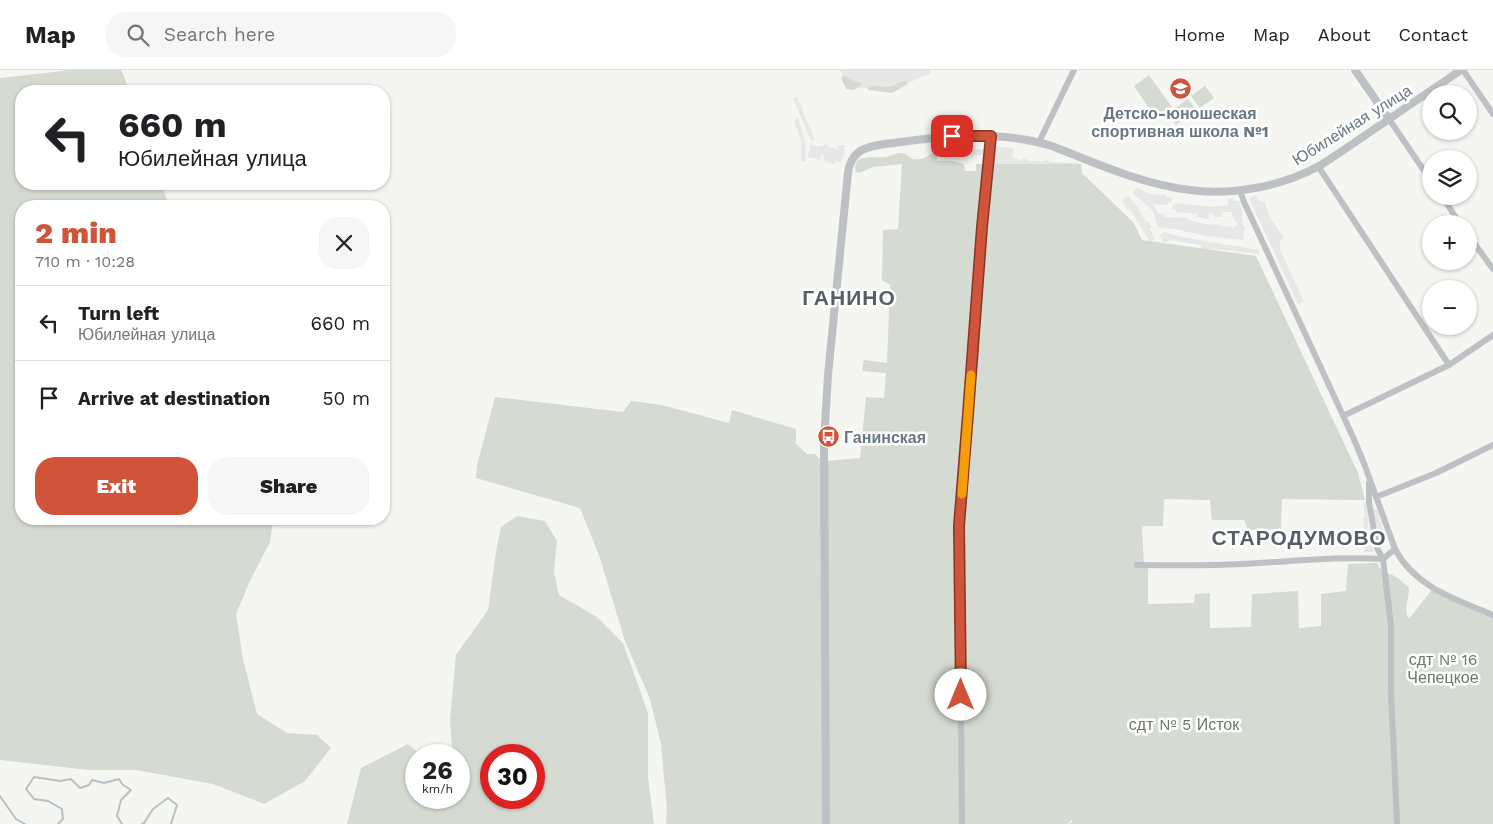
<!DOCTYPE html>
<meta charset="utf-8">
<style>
:root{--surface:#fff;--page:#f6f6f6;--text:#202124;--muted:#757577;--line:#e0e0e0;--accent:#cf5439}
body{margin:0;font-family:"Work Sans",sans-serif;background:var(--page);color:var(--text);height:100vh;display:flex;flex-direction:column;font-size:19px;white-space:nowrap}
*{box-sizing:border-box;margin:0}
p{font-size:16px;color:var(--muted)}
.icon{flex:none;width:28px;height:28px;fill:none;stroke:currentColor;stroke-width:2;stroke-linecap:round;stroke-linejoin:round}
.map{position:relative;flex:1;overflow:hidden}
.side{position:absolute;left:15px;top:130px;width:375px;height:325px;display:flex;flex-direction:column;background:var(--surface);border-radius:20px;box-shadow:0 1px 4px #0004}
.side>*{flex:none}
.banner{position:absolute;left:15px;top:15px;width:375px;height:105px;border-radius:20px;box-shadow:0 1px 4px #0004;background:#fff;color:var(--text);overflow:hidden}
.buttons{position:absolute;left:1422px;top:15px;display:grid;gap:10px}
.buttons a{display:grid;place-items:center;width:55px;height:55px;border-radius:50%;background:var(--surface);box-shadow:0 1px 4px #0004;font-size:25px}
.speed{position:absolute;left:405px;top:674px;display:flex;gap:10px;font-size:25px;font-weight:700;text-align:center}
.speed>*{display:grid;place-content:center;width:65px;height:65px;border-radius:50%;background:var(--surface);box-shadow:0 1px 4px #0004;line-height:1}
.speed small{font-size:12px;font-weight:400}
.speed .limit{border:8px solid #d22;background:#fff;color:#111}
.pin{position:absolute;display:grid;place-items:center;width:42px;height:42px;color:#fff;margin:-21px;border-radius:10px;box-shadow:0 2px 8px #0006}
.me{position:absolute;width:55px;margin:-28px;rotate:0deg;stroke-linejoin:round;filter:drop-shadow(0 0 4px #0008)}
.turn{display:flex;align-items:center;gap:18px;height:105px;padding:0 20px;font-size:22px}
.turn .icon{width:65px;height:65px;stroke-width:2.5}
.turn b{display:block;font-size:35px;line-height:42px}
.round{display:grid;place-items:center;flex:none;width:52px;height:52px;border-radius:20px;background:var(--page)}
.overview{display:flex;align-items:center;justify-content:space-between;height:85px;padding:0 20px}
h1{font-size:30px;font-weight:800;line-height:38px;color:var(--accent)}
.cta{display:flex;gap:10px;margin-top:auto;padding:10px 20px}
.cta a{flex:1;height:58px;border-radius:20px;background:var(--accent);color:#fff;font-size:20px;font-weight:800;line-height:58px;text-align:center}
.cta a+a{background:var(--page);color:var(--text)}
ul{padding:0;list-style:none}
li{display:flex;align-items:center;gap:15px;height:75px;padding:0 20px;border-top:1px solid var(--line)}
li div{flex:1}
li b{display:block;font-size:19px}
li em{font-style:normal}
header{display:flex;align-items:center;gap:30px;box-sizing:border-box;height:70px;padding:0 25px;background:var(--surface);border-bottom:1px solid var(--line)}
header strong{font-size:24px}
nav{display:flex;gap:28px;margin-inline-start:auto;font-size:18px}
.search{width:350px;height:45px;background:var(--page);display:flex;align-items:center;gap:12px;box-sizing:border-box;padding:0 18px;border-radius:20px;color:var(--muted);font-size:19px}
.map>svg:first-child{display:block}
.built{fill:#e6e7e6}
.green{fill:#d5dad2;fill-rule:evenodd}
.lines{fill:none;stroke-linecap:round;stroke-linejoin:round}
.stream{stroke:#b5c1c4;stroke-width:2}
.minor{stroke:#bdc1c4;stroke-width:6}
.tertiary{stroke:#bdc1c4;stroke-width:8}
.route-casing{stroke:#873725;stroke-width:12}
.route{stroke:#cf5439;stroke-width:9}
.slow{stroke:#f59e0b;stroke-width:9}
.labels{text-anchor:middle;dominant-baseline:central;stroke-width:5;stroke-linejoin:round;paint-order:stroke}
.poi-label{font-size:16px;font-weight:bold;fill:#687780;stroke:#fff}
.street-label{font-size:16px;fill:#687780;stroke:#fff}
.park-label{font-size:16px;fill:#6b7866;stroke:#fff}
.district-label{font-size:21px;font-weight:bold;letter-spacing:1px;fill:#555f66;stroke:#fff}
</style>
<header>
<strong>Map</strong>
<div class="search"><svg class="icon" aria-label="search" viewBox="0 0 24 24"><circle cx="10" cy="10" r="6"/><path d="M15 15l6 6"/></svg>Search here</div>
<nav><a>Home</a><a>Map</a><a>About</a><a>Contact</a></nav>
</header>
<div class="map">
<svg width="1493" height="754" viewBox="0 0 1493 754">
<rect width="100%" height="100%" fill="#f5f5f2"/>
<path class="built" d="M840,0h89l2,3 -39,17 -43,-3z
M797,27l18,43 -4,1 -18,-43z
M798,48l7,23 1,20 -5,1v-22l-7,-20z
M824,74l4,1v2l10,2v-4h7l-1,9 -3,8 -6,-1 -1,3 -9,-3 1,-2h-3l1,-3 -2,-1 -2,5 -12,-3 2,-12 10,2 1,-2 3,1z
M994,76l19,2v10l9,2 1,-2 7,3h15v-1h4v2h17v1h11l1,4 -49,-1 -7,-2 -6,2 -24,-2z
M985,79v6h-40v-5z
M1137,117l11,7 18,1v2h6l-1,6 -3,-1v3l-15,-1 6,10h5v3l24,1v2l16,4 17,1v2l11,-1v2l5,-2v-5h-2l-1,-3h-1l-1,-6h-10v5h-8l-1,-3 -4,-1 -1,6 -10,-2v-3l-22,-2v-2l-4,-1 2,-6 39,4 15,-2v-6l5,-1 1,3h5l1,6 2,2 1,17h2l-2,14 -36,-4 -32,-7 -17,-2 -6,-17 -19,-17z
M1256,125l4,7 4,-1 7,18 13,19 -4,3v8l24,53 -6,2 -49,-106z
M1128,126l9,10 9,16 2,-1 4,6 -2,2 5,10 -5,3 -20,-33 -2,1 -6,-10z
M1164,162l13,4 33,6 49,8v4l-44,-5h-14v-4l-31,-5 -6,3 -4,-8z
M1363,433h3l1,4 2,31h2v7l3,7h-10v-6h-2v-16h2l-1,-12 2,-1z
M1373,439h4l6,22 -1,2 3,10 -5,1z"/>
<path class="green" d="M66,0h55l9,21h-109v93h140l8,22h-148v313h252l-3,23 -20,39 -14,33 7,45 14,55 30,19 30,2 14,13 -26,33 -41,23 -51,-20 -77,-14h-47l-89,-10v-682l63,-7z
M844,5l10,6 7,2 1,2 -8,5 -8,-1 -5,-11z
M1149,5l23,32 -16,11 -22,-32z
M903,11h3l2,3 -16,9 -24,-3 1,-4 21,1z
M1205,16l9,12 -14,10 -9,-12z
M1188,29l8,11 -20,15 -8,-12z
M934,81l3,2v8h17l10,3 1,7h11v-7h105l1,9 51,49 9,18 114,16 102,217 7,27 -83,-1 -1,30 -33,1 -4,-10h-32l-2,-20 -46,-1 -1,27h-21l2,40 4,1v37l46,-1 1,-9 15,-1v35l41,-1 1,-33 46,-3 1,37 22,-2v-32l25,-3 2,-27 29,-1 7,11c10,-2 18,8 25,14 0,10 -6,23 0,31l25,-32 59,28v209h-424l4,-2 -2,-2 -3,4h-402l1,-14 -6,-66 -11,-45 -25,-58 -26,-86 -19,-47 -104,-30 1,-13 18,-68 128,15 8,-11 31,4 67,18 3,-13 64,19v15l11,10h8l4,4 9,3 32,-3 6,-61 18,1 2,-25 -24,-2 2,-11 23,3 3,-78 -8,-5 1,-50 15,-1 4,-65 -29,3 -14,6 -3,-1 -1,-6 3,-6c12,-5 22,-1 32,-4 5,-2 7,-3 12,-3 5,1 7,4 11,6 8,2 16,-3 21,-8z
M517,446l28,5 12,20 -3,31 5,23 38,22 26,26 25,70v64l6,47h-307l14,-56 47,-24 13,11h-5v43h43v-43h-13l6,-7 -2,-28 6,-65 32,-45 8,-58 5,-25zM491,685h43v43h-43z"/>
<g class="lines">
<path class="stream" d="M0,726l16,23 9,5
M58,754l5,-5 -1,-10 -14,-8 -14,-2 -8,-10 8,-12 26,4 11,-2 9,9 9,-3 3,-5 12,3 15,-4 4,6 8,5 -10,10 -4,16 5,8
M142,754l2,-1 9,-14 15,-11 9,7 -6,19"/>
<path class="minor" d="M1463,0l30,44
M1389,49l42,62
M1039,72l35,-72
M1318,96l131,199
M1240,120l4,12 20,43 89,192 12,29 30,83c20,38 60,50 98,66
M1442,126l18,28
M1469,166l24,33
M1343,346l106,-51 44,-30
M1369,413v19l8,46 6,11 8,66v66l6,133
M1376,427l60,-24 57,-28
M1137,495c35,0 70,1 104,-1 47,-2 95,-8 142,-5l12,-10
M962,754l-3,-298 23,-299 9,-90"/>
<path class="tertiary" d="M1355,0l34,49
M826,754l-2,-383 4,-66 20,-202c1,-9 4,-16 12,-22 12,-7 28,-7 41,-9 50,-7 103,-11 151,4 45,18 90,38 138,44 41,6 93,-4 129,-24 18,-11 36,-24 54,-36 29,-20 59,-40 88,-60"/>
</g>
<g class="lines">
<defs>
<path id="route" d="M952,66h39l-9,91 -14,187 -9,112 2,169"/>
</defs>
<use href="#route" class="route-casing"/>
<use href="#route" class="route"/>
<path class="slow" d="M962,424l9,-119"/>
</g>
<defs>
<symbol id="school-disc" viewBox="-11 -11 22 22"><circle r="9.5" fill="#cf5439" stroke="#fff"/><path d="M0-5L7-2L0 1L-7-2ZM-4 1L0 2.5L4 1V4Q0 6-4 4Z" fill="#fff"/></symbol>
<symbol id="bus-disc" viewBox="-11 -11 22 22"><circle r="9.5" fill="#cf5439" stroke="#fff"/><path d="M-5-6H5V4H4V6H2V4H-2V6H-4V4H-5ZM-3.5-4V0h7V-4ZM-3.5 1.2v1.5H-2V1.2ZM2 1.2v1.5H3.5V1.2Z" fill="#fff"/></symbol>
</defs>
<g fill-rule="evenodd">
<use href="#school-disc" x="1168" y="6" width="25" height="25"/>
<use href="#bus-disc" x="816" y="354" width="25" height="25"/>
</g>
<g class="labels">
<g class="poi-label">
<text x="1180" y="43">Детско-юношеская<tspan x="1180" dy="18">спортивная школа №1</tspan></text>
<text x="844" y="367" text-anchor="start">Ганинская</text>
</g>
<g class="street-label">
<text transform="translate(1352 55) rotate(-32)">Юбилейная улица</text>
</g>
<g class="park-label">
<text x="1443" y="589">сдт № 16<tspan x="1443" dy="18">Чепецкое</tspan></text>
<text x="1184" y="654">сдт № 5 Исток</text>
</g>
<g class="district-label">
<text x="849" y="227">ГАНИНО</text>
<text x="1299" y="467">СТАРОДУМОВО</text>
</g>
</g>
</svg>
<div class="buttons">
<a><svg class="icon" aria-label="search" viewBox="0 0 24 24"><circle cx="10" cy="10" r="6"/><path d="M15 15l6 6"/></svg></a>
<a><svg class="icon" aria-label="layers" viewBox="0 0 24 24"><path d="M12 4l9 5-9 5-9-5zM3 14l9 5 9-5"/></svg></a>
<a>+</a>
<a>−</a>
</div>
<div class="speed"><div>26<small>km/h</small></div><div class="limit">30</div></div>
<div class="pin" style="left:952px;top:66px;background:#d93025"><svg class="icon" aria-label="arrive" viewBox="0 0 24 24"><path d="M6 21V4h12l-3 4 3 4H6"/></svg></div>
<svg class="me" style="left:961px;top:625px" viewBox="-20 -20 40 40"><circle r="19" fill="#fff"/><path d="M0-13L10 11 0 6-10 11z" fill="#cf5439"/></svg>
<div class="banner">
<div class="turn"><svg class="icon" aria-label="left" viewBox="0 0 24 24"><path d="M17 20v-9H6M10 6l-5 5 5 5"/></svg><div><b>660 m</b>Юбилейная улица</div></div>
</div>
<section class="side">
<div class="overview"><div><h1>2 min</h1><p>710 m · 10:28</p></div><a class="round"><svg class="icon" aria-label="close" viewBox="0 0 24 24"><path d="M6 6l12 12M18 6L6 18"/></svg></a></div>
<ul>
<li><svg class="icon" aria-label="left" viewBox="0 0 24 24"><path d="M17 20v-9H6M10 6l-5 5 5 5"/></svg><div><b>Turn left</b><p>Юбилейная улица</p></div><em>660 m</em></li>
<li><svg class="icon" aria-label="arrive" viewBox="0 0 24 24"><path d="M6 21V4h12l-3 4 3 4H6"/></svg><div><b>Arrive at destination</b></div><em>50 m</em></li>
</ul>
<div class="cta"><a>Exit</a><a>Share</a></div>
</section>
</div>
